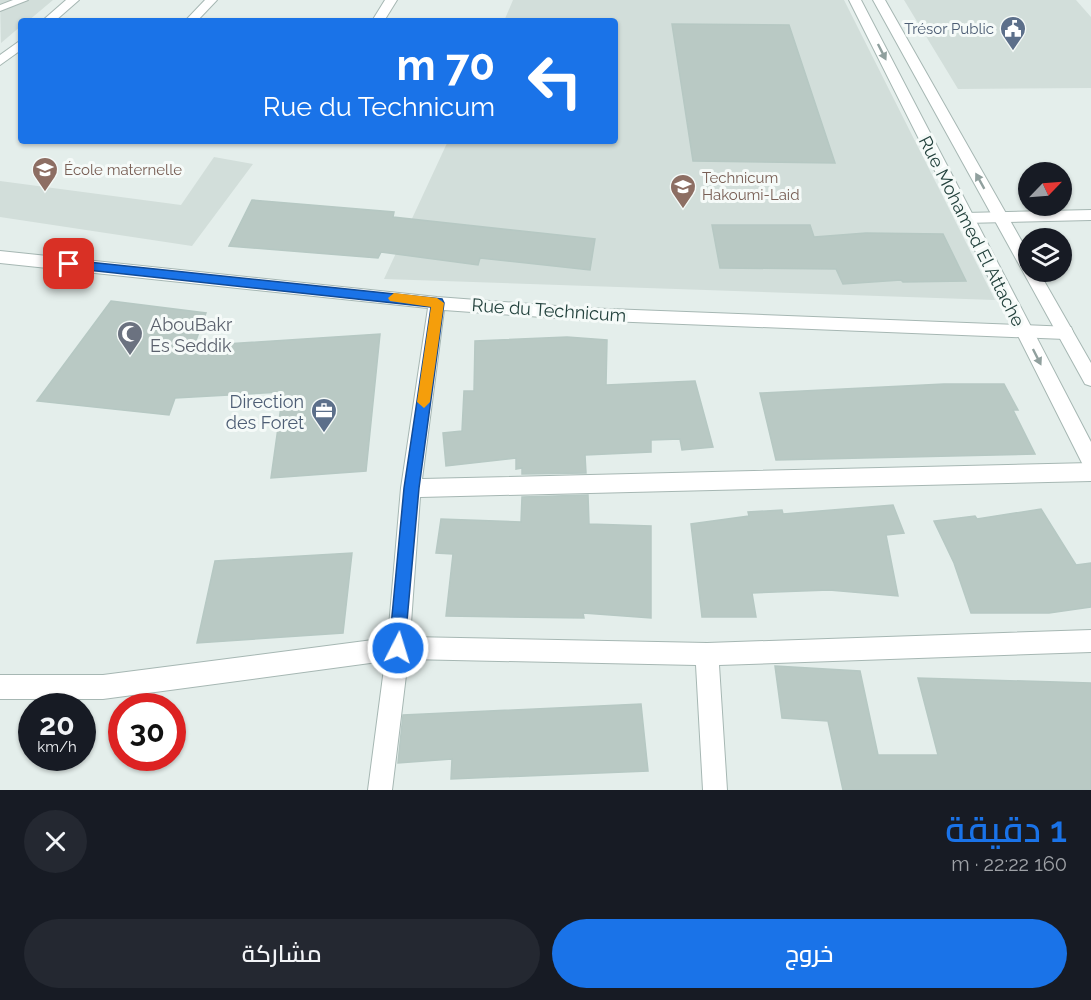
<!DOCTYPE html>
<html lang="ar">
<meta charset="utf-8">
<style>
:root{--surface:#171b24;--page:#242831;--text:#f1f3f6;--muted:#9ea1a6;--accent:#1a73e8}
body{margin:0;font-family:Raleway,Cairo,sans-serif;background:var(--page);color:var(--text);direction:rtl;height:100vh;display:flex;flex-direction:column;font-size:22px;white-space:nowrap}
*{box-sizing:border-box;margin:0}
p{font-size:20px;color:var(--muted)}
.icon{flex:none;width:33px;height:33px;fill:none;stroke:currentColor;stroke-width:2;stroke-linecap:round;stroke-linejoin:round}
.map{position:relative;height:790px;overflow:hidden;direction:ltr}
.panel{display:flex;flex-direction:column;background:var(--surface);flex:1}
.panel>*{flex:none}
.top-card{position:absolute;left:18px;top:18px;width:600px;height:126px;border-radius:6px;box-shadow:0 2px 4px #0004;direction:rtl;background:#1a73e8;color:#fff;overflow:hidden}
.needle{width:39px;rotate:65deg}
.tools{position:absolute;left:1018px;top:162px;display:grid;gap:12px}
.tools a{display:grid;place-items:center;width:54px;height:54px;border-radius:50%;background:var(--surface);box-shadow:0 2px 4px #0004;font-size:30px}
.speed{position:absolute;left:18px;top:693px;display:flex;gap:12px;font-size:30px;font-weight:700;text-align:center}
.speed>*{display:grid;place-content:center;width:78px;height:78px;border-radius:50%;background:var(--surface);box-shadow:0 2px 4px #0004;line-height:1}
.speed small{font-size:15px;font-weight:400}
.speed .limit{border:9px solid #d22;background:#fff;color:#111}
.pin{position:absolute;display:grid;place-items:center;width:51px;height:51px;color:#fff;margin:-26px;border-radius:12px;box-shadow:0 3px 9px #0006}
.me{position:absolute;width:66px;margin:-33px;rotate:5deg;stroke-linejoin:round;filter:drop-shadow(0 0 4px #0008)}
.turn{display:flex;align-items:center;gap:21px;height:126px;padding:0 24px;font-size:27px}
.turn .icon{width:78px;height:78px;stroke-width:2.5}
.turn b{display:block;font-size:42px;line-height:51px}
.round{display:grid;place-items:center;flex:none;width:63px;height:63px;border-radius:32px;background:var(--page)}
.summary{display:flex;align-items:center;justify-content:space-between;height:102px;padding:0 24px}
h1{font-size:36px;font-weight:600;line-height:45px;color:var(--accent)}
.cta{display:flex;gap:12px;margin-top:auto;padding:12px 24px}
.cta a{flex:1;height:69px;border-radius:36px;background:var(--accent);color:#fff;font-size:24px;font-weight:600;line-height:69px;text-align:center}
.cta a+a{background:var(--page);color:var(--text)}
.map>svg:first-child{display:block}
.built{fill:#d2deda}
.building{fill:#b9c9c4;stroke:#b6c8c3;stroke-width:1.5}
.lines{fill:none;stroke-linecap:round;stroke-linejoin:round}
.service-casing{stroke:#a6b7b3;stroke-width:2}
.minor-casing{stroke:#a6b7b3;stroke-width:2}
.tertiary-casing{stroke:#a6b7b3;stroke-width:2}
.service{fill:#fff;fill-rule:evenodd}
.minor{fill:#fff;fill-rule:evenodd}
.tertiary{fill:#fff;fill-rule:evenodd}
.oneway{fill:#90a09e}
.route{fill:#1a73e8;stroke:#114b97;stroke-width:1.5}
.slow{fill:#f59e0b}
.labels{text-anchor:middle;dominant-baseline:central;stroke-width:6;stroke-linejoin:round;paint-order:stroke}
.far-service-label{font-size:15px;fill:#4e5e75;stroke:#f5faf8;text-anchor:end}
.far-education-label{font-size:15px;fill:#785e54;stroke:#f5faf8;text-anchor:start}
.street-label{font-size:18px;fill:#22413c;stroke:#f5faf8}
.worship-label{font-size:18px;fill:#5b616d;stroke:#f5faf8;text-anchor:start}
.service-label{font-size:18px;fill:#4e5e75;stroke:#f5faf8;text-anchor:end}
</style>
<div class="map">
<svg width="1091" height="790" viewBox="0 0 1091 790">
<rect width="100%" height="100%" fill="#e4eeeb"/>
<path class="built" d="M0,0h53l-25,21h-7v5l-20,17z
M513,0h331l151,300 -611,-21 64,-138h167v-120h-111z
M904,0h172l15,17v71l-133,1z
M214,157l39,7 -61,82 -192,-29v-36l181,24z"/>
<path class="building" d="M672,24l117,1 46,138 -142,-2z
M252,200l142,12 -1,5 202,22 -5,31 -110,-12 -2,7 -97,-13 -3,6 -149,-12z
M712,225h98l4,12 52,-4 77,1 23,47 -63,1 -2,-2 -58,4 -7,-15 -116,-1z
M111,301l95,12 -12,33 186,-12 -14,137 -95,7 12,-86 -108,6 -6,17 -132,-14z
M567,337l40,3 -1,45 89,-4 18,66 -31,3 -2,-11 -29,1v12l-66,3 1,18 -64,1v-6l-6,1v-11l-70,8 -3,-33 19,-2 2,-40h10l1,-50z
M944,384h60l14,26h-5l22,44 -259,6 -16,-67z
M588,495l1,29 62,2v92l-68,-5 1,5 -138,-2 7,-62 -17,-1 5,-34 80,3 1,-25z
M893,505l11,28 -18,2 12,61 -69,-6 -77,3 4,24h-54l-11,-93 58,-8 -1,-4 34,-2 1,4z
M1041,509l35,56 15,-2v44l-42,6h-78l-17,-50 -20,-42 41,-5 2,3z
M352,553l-9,80 -146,10 18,-82z
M775,666l85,5 18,84h60l-20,-77 173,5v107h-248l-15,-69 -46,-3z
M641,704l7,67 -197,8 1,-20 -54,4 5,-48z"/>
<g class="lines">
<defs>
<path id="service" d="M13,0h15l-28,11v-6z"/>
<path id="minor" d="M66,0h13l-24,21h-13z
M205,0h12l-20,21h-12z
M385,0h12l-13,21h-12z
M21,40v10l-21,15v-10z
M1091,210v10l-126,3 -7,-5 7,-5z
M0,251l437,46 146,11 488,19 2,5 -2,5 -6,2 -482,-19 -139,-10 -22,169 669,-16v18l-671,16 -10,140 297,6 384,-13v22l-372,13 8,125h-24l-7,-125 -288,-6 -16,131h-24l17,-129 -282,38h-103v-24h103l285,-37 13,-150 27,-180 -428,-45z"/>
<path id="tertiary" d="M849,0h12l230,442v28l-7,-3z
M873,0h12l144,254v18h10l52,91v23l-6,-2z"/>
</defs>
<use href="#service" class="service-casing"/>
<use href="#minor" class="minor-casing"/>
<use href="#tertiary" class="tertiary-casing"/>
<use href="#service" class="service"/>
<use href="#minor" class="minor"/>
<use href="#tertiary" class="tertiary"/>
</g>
<defs><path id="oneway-solid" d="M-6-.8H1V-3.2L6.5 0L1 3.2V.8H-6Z" transform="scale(1.5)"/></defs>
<g class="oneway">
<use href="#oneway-solid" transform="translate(882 52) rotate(63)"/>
<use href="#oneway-solid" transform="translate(980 181) rotate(-119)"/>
<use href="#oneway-solid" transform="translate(1037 357) rotate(63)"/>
</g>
<path class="route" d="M69,260l373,39 2,4 -25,185 -15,166 -6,3 -6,-3 -3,-6 15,-160 27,-181 -362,-39 -6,-4z"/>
<path class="slow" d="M394,293l43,5 7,5 -14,99 -6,6 -7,-6 14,-95 -41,-6 -2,-3z"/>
<defs>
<symbol id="civic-pin" viewBox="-11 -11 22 30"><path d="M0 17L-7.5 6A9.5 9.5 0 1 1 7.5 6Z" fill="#5c6f8a" stroke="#f5faf8"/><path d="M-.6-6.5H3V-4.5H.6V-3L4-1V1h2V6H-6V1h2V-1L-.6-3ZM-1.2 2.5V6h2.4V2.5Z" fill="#fff"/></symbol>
<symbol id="school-pin" viewBox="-11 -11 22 30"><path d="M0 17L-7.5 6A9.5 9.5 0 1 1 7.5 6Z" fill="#8d6e63" stroke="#f5faf8"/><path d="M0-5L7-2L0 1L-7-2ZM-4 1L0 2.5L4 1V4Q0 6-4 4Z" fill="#fff"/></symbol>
<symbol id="mosque-pin" viewBox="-11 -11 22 30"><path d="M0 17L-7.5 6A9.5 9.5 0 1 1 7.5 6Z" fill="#6b7280" stroke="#f5faf8"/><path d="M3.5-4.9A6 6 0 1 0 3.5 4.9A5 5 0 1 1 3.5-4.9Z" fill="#fff"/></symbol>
<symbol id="office-pin" viewBox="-11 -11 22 30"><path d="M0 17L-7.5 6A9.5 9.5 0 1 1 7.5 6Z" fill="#5c6f8a" stroke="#f5faf8"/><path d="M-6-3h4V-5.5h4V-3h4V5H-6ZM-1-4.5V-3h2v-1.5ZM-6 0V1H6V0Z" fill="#fff"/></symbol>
</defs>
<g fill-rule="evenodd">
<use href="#civic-pin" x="998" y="14" width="30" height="40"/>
<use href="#school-pin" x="30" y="155" width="30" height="40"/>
<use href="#school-pin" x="668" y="172" width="30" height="40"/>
<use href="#mosque-pin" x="115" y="319" width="30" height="40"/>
<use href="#office-pin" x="309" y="396" width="30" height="40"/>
</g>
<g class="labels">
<g class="far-service-label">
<text x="994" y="29">Trésor Public</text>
</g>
<g class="far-education-label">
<text x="64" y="170">École maternelle</text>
<text x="702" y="178">Technicum<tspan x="702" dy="17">Hakoumi-Laid</tspan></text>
</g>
<g class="street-label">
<text transform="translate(972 231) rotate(63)">Rue Mohamed El Attache</text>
<text transform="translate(549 310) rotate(4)">Rue du Technicum</text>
</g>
<g class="worship-label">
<text x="150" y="324">AbouBakr<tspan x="150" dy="21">Es Seddik</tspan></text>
</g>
<g class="service-label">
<text x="304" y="401">Direction<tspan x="304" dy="21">des Foret</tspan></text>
</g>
</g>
</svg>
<div class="tools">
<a><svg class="needle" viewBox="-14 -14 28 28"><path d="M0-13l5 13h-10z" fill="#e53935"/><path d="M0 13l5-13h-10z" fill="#9ea1a6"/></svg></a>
<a><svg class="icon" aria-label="layers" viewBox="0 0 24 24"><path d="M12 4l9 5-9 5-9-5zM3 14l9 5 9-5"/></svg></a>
</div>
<div class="speed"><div>20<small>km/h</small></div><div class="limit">30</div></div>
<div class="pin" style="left:69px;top:264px;background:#d93025"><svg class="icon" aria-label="arrive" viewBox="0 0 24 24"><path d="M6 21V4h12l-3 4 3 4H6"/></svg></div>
<svg class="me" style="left:398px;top:648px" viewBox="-20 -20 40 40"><circle r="17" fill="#1a73e8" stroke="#fff" stroke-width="3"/><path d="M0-11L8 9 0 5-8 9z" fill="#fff"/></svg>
<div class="top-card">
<div class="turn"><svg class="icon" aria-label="left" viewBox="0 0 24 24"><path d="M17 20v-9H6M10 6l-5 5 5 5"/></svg><div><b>70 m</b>Rue du Technicum</div></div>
</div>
</div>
<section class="panel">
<div class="summary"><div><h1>1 دقيقة</h1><p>160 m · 22:22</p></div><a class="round"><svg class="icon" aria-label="close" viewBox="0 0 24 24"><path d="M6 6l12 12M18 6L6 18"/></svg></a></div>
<div class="cta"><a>خروج</a><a>مشاركة</a></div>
</section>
